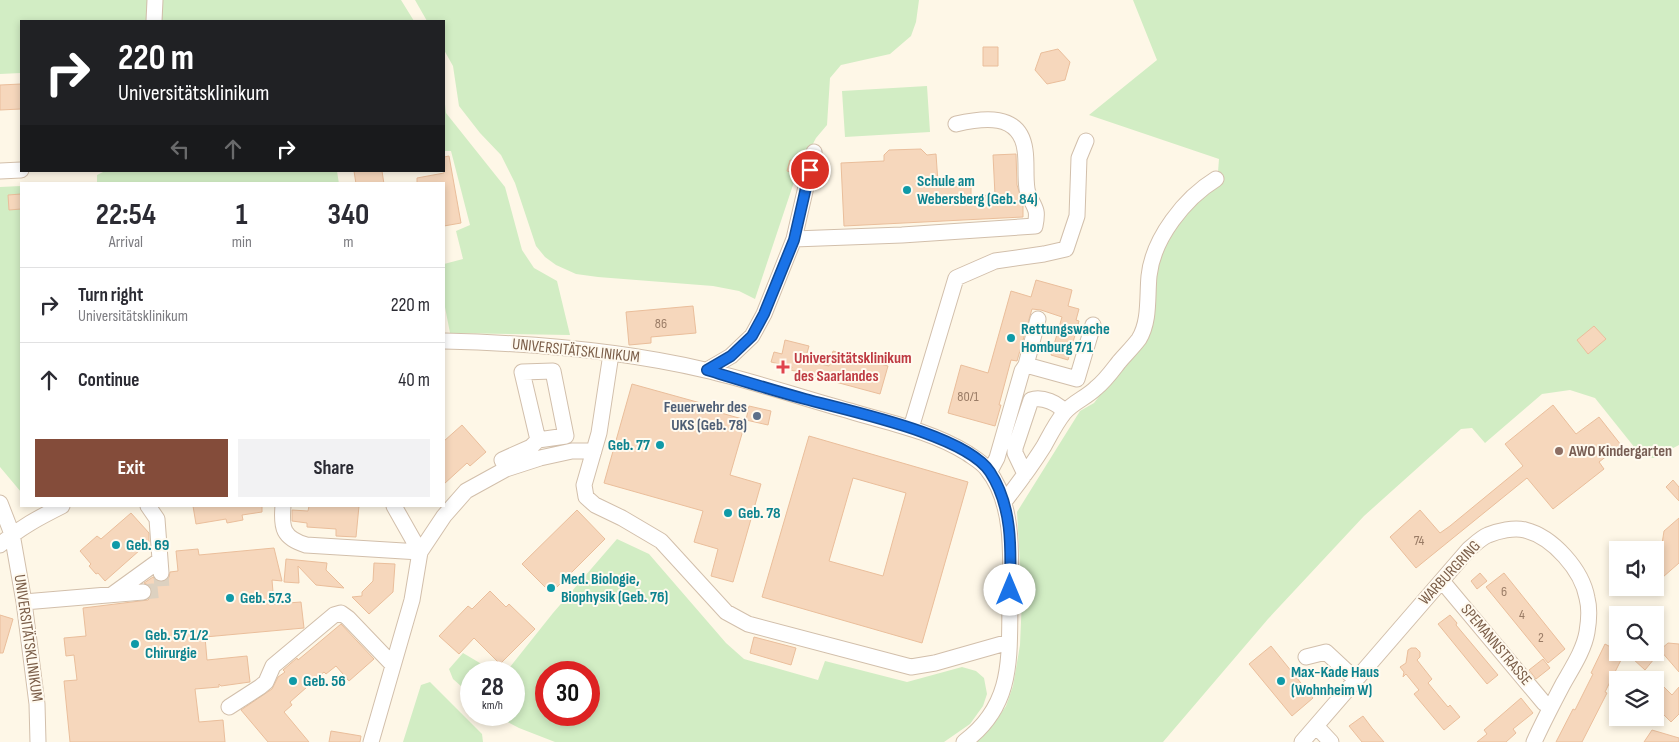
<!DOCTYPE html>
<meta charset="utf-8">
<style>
:root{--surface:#fff;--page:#f2f2f3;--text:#2b2b33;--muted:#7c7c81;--line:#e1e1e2;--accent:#844c3a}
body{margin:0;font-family:"Sofia Sans Condensed",sans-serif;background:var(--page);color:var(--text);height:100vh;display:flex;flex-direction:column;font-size:19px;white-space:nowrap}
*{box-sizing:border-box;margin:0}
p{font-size:16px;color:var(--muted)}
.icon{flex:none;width:28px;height:28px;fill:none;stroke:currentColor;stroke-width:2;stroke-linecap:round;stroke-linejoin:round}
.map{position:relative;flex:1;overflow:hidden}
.drawer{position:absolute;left:20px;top:182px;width:425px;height:325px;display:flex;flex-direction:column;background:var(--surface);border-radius:0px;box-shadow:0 2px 8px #0003}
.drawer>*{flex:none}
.banner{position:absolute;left:20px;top:20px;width:425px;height:152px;border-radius:0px;box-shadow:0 2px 8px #0003;background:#202124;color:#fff;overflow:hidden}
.tools{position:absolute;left:1609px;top:541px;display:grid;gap:10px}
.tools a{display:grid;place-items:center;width:55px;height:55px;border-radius:0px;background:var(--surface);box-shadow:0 2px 8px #0003;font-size:25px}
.speed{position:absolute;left:460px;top:661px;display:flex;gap:10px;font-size:25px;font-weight:700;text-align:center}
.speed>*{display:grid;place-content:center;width:65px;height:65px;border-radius:50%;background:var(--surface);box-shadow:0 2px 8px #0003;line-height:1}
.speed small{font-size:12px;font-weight:400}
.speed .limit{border:8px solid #d22;background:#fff;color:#111}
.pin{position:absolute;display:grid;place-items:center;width:42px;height:42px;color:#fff;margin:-21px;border:2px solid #fff;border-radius:50%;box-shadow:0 1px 5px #0007}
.me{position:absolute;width:55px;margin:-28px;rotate:0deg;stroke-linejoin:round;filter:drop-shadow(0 0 4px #0008)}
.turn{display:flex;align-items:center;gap:18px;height:105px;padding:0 15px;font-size:22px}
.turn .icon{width:65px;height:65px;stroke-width:2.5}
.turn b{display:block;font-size:35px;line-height:42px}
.lanes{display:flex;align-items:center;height:48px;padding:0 15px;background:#0003;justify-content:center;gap:25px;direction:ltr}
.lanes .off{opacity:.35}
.eta{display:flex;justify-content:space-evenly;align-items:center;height:85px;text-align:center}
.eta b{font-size:30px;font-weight:700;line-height:35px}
.button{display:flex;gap:10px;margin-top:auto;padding:10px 15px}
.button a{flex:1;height:58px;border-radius:0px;background:var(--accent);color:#fff;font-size:20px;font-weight:700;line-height:58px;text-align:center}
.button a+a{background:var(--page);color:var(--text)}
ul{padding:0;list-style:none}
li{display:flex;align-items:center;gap:15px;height:75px;padding:0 15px;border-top:1px solid var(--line)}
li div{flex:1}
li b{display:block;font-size:19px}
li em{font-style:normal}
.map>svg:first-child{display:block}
.green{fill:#d2edc4;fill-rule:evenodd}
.building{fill:#f6d7bc;stroke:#eabe9b;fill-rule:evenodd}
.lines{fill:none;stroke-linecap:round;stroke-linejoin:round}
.minor-tunnel{stroke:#ddd1c0;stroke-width:15;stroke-dasharray:15 8;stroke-linecap:butt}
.minor-casing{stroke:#d2bfab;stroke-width:17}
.minor{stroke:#fff;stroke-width:15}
.route-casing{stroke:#114b97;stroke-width:12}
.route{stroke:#1a73e8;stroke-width:9}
.culture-dot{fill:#0f9aa8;stroke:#fffaef;stroke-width:2}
.health-dot{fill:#e0444e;stroke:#fffaef;stroke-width:2}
.service-dot{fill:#5c6f8a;stroke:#fffaef;stroke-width:2}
.education-dot{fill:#8d6e63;stroke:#fffaef;stroke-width:2}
.labels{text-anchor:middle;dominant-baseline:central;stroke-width:4;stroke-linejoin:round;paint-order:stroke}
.number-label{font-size:14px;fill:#9a7c66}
.culture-label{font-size:16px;font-weight:bold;fill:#0d838f;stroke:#fffaef;text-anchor:start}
.street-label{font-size:16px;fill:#7b5e49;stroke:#fffaef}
.health-label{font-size:16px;font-weight:bold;fill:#be3a42;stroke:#fffaef;text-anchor:start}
.service-label{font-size:16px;font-weight:bold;fill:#4e5e75;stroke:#fffaef;text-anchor:end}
.education-label{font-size:16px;font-weight:bold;fill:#785e54;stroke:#fffaef;text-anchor:start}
</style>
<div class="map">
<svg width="1679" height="742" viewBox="0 0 1679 742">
<rect width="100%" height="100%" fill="#fef7e7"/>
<path class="green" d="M0,0h147v21h-126v52l-21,1z
M162,0h239l13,21h-253z
M415,0h504l-3,22 -5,14 -21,18 -49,11 -11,13 -3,47 -11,13 -20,38 -41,123 -16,-8 -26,-5 -115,-9 -22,-3 -20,-9 -11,-8 -9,-11 -21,-63 -14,-28 -21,-22 -21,-27 -6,-40 -9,-16v-29h-17z
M1133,0h546v445l-25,13h-11l-48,-60 -25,-8 -28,4 -57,49 -13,-15 -11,1 -97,87 -96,103 -105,123h-189l23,-23 9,-13 7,-20 7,-41 2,-47 -5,-86 63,-101 14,-8 44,-58 22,-90 8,-16 16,-24 33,-30 2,-26 -130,-44 68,-55z
M927,86l3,46 -85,5 -3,-46z
M444,96l2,17 59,74 17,63 12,18 23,13 13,54 -120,-2 -6,-31v-38l19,-5 -7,-28 14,-6 -19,-74h-7z
M105,171h232l2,13h-247l5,-1v-8z
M21,186v306l-21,-25v-280z
M617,539l32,15 77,89 18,16 74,21 7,-19 82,21 55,-15 14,4 8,7 3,16 -4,12 -13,18 -26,18h-389l-36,-14 -23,-12 -1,-1h19v-43h-8l47,-59zM546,672h43v43h-43z
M463,653l32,19h-24v23l-18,-16 -4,-10z
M430,682l52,52 1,8h-80l18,-57z"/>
<path class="building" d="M983,47h15v19h-15z
M1058,49l12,13 -5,18 -18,4 -12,-14 6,-17z
M21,84v25l-21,1v-25z
M921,149l6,6 9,-1 2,29 33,-1v14l24,-1 -2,-40 23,-1 1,31 6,19v13l-179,9 -3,-63 43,-2v-6l5,-5z
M449,156l12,67 -17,3v-42h-27v-6l27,-5v-16z
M790,160l12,3 -3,11 -12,-3z
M354,171h28l2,13h-28z
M21,194v15l-12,1 -1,-15z
M1036,280l36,10 -4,16 11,3 -3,11 3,1 -11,39 -17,-5 11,-38 -21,-7 -9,-1 -15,52 -6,-1 -12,45h2l-6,21 -47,-13 13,-48 27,8 23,-82 20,6z
M693,306l3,27 -45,4v6l-22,2 -3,-33z
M1594,326l12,13 -18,15 -11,-14z
M785,340l24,6 -4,14 24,6 4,-15 55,15 -8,28 -89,-24 1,-3 -21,-5 3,-10 8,2z
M632,384l83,23 -1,4 32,9 -16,55 31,9 -28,98 -22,-6 7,-27 -24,-7 9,-31 -99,-28z
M1553,405l23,29 23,-17 22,28 -22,17 5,7 -51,40 -26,-31 -111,90 -26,-31 30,-27 20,23 10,-7 73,-60 -18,-22z
M749,406l22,5 -3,14 -22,-5z
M462,425l24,27 -16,14 -3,-3 -23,21v-43z
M809,436l159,46 -46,161 -160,-46zM853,478l53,15 -23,83 -54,-15z
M1673,480l6,7v14l-13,-14z
M193,506h69v6l-20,3 1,5 -16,3 -1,-4 -30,5z
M309,506h50l-3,31 -20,-1v-7l-29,-2v-4l-15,-2v-11l16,1z
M577,510l28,29 -54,54 -29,-29z
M131,513l18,20v9l-44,39 -7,-8 -2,1 -7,-8 2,-2 -11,-13 17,-15 4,3z
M1679,518v45l-24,21v-34l7,-6 2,-13z
M274,548l8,33 -10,-1 2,24 27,-2 3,26 -99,9 2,23 40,-4 3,26 -29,4 -2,-2v3l-24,2 4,33 24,-2 2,22h-155l-6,-61 13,-1 -3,-25 -8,1 -2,-18 22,-2 -3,-28 65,-8 4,-4v-5l-2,-5 -6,-3 9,-6 4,5 9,-1 3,-4 1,-5 8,-1 -2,-20 22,-2 1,6z
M286,559l41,4 -1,7 18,18 -28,-3 -18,-19 1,17 -15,-1z
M374,563l21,1 -2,28 -24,22 -17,-17 10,-1v-4l11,-11z
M1480,573l7,8 -10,8 -6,-8z
M1504,573l61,76 -17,14 -62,-76z
M490,591l16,16 3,-3 26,25 -35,35 -26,-26 -15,16 -20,-18 29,-30 4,3z
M0,615l13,4 -10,34h-3z
M1450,615l7,8 -1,2 42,50 -11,9 -49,-60z
M341,624l33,35 -25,22 -13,-15 -10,8 -2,-2 -34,30 2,3 -8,7 25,30h-41l-27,-32 31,-21 6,-12 7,-5 -2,-2 14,-12 1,2z
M754,637l42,11 -5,17 -41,-12z
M1668,643l11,1v28l-19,-22z
M1605,644l13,7v1l6,2 -19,38 2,1 -25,49h-26l17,-33 2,1 18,-36 -2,-1z
M1271,646l42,52 -21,18 -43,-52z
M1411,648h5l4,4v5l-3,3 15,19 -4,4 20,24 2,-2 10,12 -16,13 -30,-36 5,-4 -13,-16 -3,3 1,-5 -4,-5 6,-4 2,-13z
M1637,652h10l7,7 -9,11 -13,-12z
M1543,659l7,9 -14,11 -7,-9z
M1664,687l8,8 7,-8v27l-8,8 -16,-16v-9z
M1521,698l12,15 -20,16 3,4 -10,9h-29l10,-8 -3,-4z
M1363,716l9,12 12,14h-22l-13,-16z
M1652,730l27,8v4h-35z
M331,731l30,5 -1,6h-31z"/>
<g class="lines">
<path class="minor-tunnel" d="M143,592l19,-2 -1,-17"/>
<defs>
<path id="minor" d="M154,21l1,-21
M0,171l21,-1
M794,239l108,-4 133,-9c1,-5 2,-11 1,-15 -2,-8 -8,-14 -9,-22 -2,-13 0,-26 -2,-39 -5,-38 -43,-32 -69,-26
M444,341c87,2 176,9 261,29 48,11 97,28 145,41 40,12 81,20 117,42 7,5 15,9 20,16 28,34 24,91 23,133 -1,56 4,103 -46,140
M611,354l-12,79 -15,52 2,12 9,8 27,13 39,23 65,71 22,12 163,43 24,-4 74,-21
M1026,365l51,14 16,-54
M707,370l24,-14 21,-20 12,-22 30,-75 20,-87
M911,428l45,-150 39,-17 49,-7 22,-5 11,-33 2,-58 7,-17
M506,469l-4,-9 29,-13 7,-7 -16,-68 31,-1 13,65 -28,4
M990,471l7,-13 25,-87 4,-6 12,-46
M1025,474l-10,-21v-5l16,-48c10,-4 29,3 33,13
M1004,502c14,-18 28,-37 40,-56 6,-11 12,-23 20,-33 9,-11 22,-15 32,-25 9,-7 16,-17 23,-26 6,-7 14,-15 20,-23 11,-18 8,-42 10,-63 4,-38 36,-78 67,-97
M0,503l12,31 12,68 13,102 1,38
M148,506l9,13 4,54
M283,506c-2,22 0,32 23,39l114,7
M394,506l26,46
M0,545c19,-17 40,-28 62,-39
M1442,581l102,122 7,4
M113,594l47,-34
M24,602l119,-10
M1306,657l20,-5 29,27
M229,707l31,-20 6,-5 7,-16 61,-51 7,-2 7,5 45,47
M1316,726l15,16
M371,742l41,-142 8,-48 24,-36 22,-25 40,-22 34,-11 32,-7h22
M1302,742l167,-193c6,-5 12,-11 19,-14 10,-4 26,-8 37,-5 28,7 57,40 62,68 3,11 2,22 0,34 -3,18 -15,36 -24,52 -10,19 -20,38 -29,58"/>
</defs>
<use href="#minor" class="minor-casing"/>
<use href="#minor" class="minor"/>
</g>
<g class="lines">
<defs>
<path id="route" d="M810,170l-16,70 -30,74 -12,22 -21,20 -24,14c33,10 65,20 98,29 44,12 161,36 185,73 23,35 21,78 20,118"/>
</defs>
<use href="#route" class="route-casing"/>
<use href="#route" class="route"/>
</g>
<g class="culture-dot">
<circle cx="907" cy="190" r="5"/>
<circle cx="1011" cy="338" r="5"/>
<circle cx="660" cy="445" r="5"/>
<circle cx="728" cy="513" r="5"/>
<circle cx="116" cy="545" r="5"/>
<circle cx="551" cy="588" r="5"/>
<circle cx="230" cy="598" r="5"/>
<circle cx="135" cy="644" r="5"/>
<circle cx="293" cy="681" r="5"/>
<circle cx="1281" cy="681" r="5"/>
</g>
<path class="health-dot" d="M780.5 359.5h5v5h5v5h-5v5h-5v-5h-5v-5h5z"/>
<circle class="service-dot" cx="757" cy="416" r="5"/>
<circle class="education-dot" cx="1559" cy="451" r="5"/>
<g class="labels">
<g class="number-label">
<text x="661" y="323">86</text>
<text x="968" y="396">80/1</text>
<text x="1419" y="540">74</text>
<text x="1504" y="591">6</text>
<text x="1522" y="614">4</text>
<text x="1541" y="637">2</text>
</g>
<g class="culture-label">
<text x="917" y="181">Schule am<tspan x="917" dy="18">Webersberg (Geb. 84)</tspan></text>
<text x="1021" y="329">Rettungswache<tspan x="1021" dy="18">Homburg 7/1</tspan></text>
<text x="650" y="445" text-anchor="end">Geb. 77</text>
<text x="738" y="513">Geb. 78</text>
<text x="126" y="545">Geb. 69</text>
<text x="561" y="579">Med. Biologie,<tspan x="561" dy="18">Biophysik (Geb. 76)</tspan></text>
<text x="240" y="598">Geb. 57.3</text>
<text x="145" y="635">Geb. 57 1/2<tspan x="145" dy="18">Chirurgie</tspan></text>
<text x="1291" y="672">Max-Kade Haus<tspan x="1291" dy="18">(Wohnheim W)</tspan></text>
<text x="303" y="681">Geb. 56</text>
</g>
<g class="street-label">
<text transform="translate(576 351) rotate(6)">UNIVERSITÄTSKLINIKUM</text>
<text transform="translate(1450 573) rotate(-47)">WARBURGRING</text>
<text transform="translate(28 638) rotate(82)">UNIVERSITÄTSKLINIKUM</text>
<text transform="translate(1496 645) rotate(50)">SPEMANNSTRASSE</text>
</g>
<g class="health-label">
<text x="794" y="358">Universitätsklinikum<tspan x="794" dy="18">des Saarlandes</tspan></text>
</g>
<g class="service-label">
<text x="747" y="407">Feuerwehr des<tspan x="747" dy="18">UKS (Geb. 78)</tspan></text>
</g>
<g class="education-label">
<text x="1569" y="451">AWO Kindergarten</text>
</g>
</g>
</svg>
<div class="tools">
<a><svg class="icon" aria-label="sound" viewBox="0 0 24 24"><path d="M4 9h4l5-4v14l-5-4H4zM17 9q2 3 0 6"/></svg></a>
<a><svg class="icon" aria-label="search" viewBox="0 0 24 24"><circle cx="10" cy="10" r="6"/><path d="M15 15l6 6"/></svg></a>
<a><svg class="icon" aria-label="layers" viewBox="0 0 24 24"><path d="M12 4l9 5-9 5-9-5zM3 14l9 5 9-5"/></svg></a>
</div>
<div class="speed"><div>28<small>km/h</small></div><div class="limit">30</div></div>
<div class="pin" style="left:810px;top:170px;background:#d93025"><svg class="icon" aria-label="arrive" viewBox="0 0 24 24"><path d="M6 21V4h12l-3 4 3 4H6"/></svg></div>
<svg class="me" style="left:1010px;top:590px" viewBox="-20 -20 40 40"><circle r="19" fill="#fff"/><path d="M0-13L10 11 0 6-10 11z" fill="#1a73e8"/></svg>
<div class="banner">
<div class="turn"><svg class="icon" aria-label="right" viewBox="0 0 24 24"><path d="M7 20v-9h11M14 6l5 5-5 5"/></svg><div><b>220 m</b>Universitätsklinikum</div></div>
<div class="lanes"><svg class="icon off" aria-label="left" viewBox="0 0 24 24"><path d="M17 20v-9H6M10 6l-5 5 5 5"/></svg><svg class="icon off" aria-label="ahead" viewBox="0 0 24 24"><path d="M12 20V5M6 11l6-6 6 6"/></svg><svg class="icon" aria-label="right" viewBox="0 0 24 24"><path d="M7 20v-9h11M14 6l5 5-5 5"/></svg></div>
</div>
<section class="drawer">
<div class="eta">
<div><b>22:54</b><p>Arrival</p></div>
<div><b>1</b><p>min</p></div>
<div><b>340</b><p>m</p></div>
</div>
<ul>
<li><svg class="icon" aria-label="right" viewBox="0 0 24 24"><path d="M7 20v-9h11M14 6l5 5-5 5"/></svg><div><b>Turn right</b><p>Universitätsklinikum</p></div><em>220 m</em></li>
<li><svg class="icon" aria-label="ahead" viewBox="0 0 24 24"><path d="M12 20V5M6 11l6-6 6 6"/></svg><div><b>Continue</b></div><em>40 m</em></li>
</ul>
<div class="button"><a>Exit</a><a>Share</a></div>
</section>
</div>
